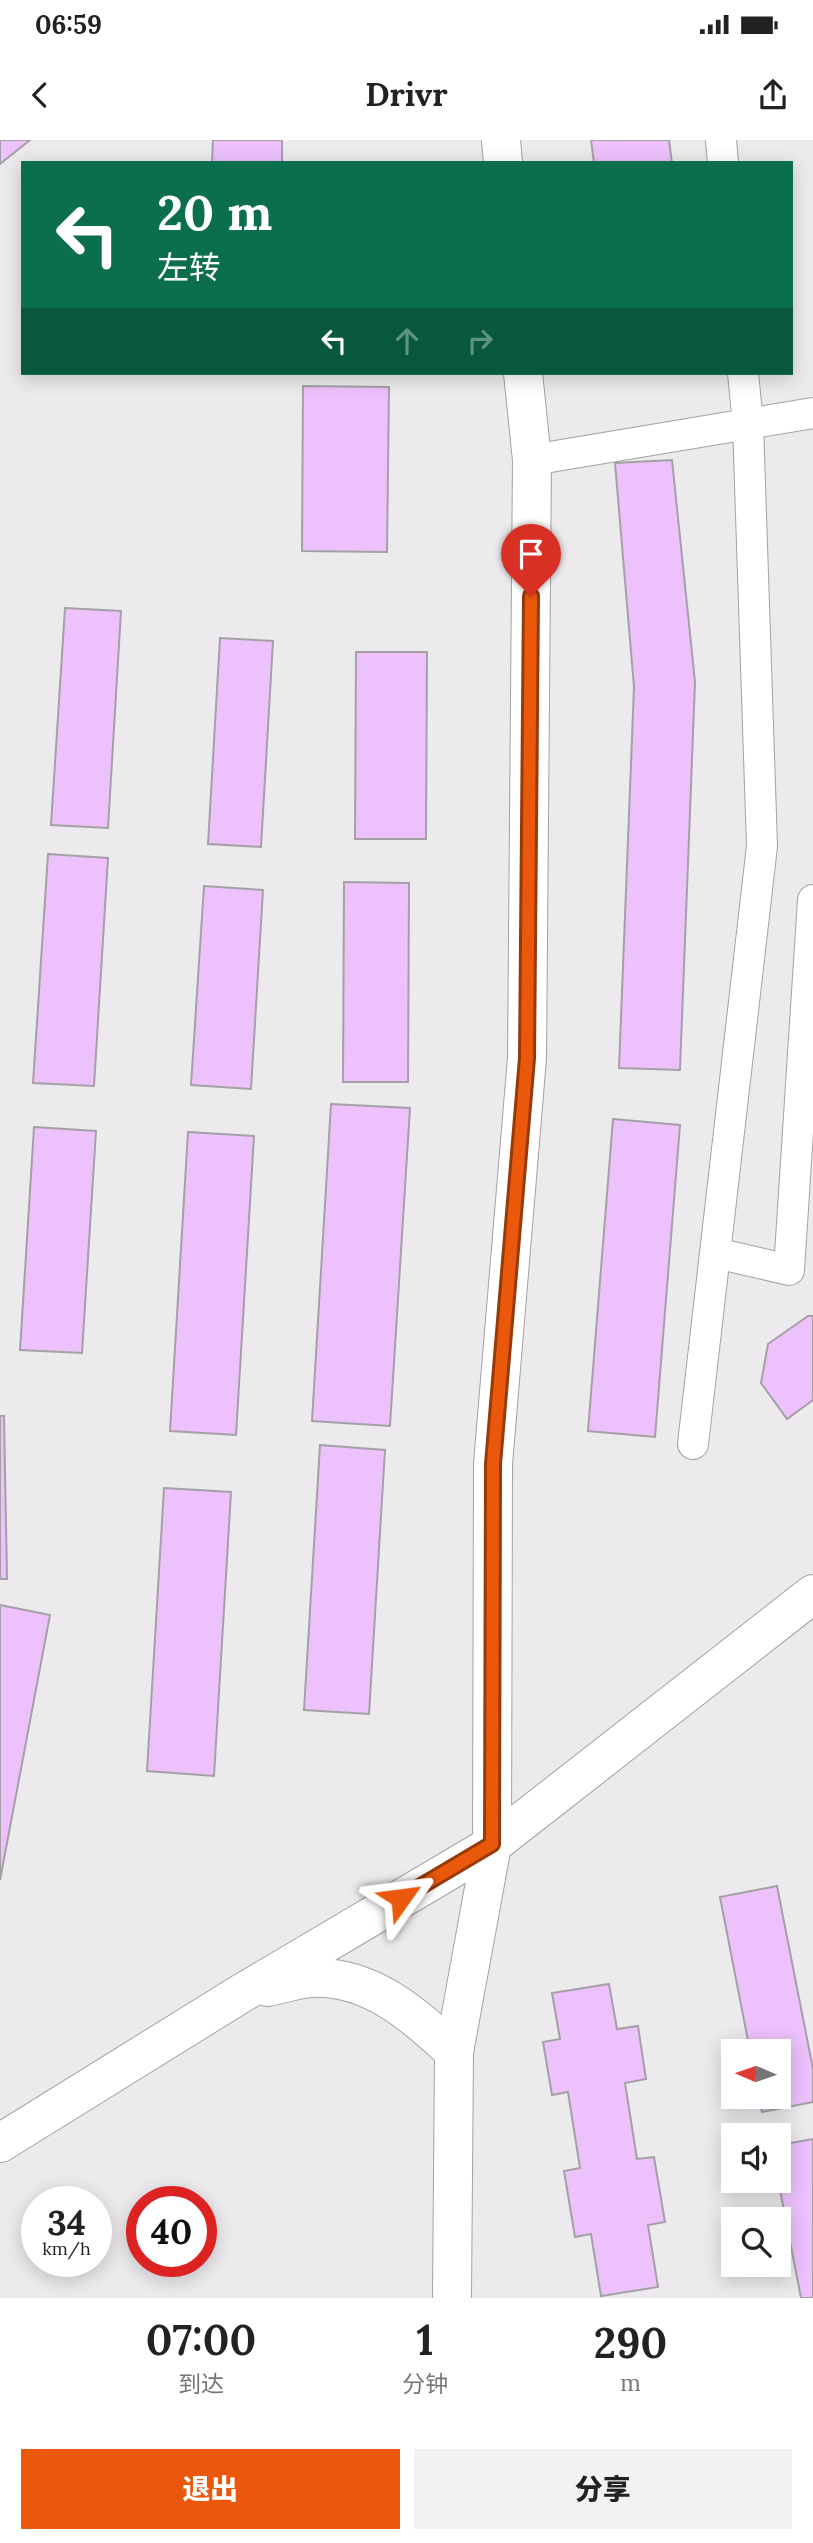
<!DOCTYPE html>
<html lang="zh">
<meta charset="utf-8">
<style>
:root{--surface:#fff;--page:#f2f2f2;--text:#222;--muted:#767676;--accent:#ea580c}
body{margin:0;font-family:Lora,"Noto Sans SC",serif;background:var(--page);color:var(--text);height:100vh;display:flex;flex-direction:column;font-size:26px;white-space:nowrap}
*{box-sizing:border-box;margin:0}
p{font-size:23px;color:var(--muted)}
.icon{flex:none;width:38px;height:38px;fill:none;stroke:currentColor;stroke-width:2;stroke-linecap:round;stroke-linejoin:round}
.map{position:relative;height:2158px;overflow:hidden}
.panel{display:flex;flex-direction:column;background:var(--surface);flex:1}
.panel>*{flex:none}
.top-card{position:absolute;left:21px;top:21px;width:772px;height:214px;border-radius:0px;box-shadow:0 4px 18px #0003;background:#0b6e4f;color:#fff;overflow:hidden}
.needle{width:46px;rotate:272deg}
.buttons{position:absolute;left:721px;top:1899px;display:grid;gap:14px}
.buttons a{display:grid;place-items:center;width:70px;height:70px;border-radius:0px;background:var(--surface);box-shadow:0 4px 18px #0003;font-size:35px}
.speed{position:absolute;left:21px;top:2046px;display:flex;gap:14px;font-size:35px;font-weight:700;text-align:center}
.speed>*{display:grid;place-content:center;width:91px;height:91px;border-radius:50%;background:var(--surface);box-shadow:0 4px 18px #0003;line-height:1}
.speed small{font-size:18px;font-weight:400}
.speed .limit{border:10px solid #d22;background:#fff;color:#111}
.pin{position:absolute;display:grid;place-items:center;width:60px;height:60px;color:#fff;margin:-72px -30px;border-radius:50% 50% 50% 0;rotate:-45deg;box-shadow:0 0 7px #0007}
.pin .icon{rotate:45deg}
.me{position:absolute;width:77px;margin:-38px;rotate:59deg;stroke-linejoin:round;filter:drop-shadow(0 0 5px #0008)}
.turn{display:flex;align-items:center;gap:24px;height:147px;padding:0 21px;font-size:32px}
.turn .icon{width:91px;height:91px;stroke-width:2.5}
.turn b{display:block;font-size:49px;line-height:60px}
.lanes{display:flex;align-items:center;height:66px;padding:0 21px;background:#0003;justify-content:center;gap:35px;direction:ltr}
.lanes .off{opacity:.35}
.eta{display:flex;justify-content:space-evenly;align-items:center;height:119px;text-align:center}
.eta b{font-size:42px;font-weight:800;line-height:49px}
.button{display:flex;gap:14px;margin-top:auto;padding:14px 21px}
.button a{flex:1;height:80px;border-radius:0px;background:var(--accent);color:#fff;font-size:28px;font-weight:800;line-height:80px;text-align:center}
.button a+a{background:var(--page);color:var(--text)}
.status{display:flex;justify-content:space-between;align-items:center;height:49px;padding:0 35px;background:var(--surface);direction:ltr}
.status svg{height:19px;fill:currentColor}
header{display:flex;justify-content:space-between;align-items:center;height:91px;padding:0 21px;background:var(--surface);font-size:32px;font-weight:800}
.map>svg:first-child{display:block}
.building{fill:#edc1fc;stroke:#a4a1a4;stroke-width:2}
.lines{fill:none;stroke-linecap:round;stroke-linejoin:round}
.street-casing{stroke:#a4a1a5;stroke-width:32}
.secondary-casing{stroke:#a4a1a5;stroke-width:40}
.street{stroke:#fff;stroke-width:30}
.secondary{stroke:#fff;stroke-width:38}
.route-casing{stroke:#983908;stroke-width:18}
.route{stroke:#ea580c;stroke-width:12}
</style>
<div class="status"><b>06:59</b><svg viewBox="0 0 49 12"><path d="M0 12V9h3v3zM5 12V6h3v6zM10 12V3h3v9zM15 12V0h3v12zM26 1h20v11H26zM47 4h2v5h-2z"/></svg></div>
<header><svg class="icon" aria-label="back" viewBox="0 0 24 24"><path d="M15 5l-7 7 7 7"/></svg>Drivr<svg class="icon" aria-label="share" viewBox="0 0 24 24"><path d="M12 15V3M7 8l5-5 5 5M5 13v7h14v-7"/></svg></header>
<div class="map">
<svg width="813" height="2158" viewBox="0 0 813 2158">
<rect width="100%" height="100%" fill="#edeaee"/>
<path class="building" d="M0,0h30l-30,24z
M213,0h69v23h-70z
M591,0h78l3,23h-78z
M303,246l86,1 -2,165 -85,-1z
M672,320l23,222 -15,388 -61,-2 15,-381 -19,-224z
M65,468l56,3 -13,217 -57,-3z
M220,498l53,3 -12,206 -53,-3z
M356,512h71l-1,187h-71z
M48,714l60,4 -14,228 -61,-3z
M344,742l65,1 -1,199h-65z
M204,746l59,4 -12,199 -60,-4z
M331,964l79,4 -20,318 -78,-5z
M613,979l67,6 -25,312 -67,-6z
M34,987l62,4 -14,222 -62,-3z
M188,992l66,4 -18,299 -66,-4z
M808,1176h5v84l-26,19 -26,-36 7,-39z
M0,1276h4l3,163h-7z
M320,1305l65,5 -16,264 -65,-4z
M164,1348l67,4 -17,284 -67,-5z
M0,1465l50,10 -50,265z
M777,1746l36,183v33l-51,10 -3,-16h20v-45h-29l-30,-154z
M609,1844l8,45 21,-3 8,53 -21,4 12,76 17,-2 11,65 -17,3 10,62 -57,9 -10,-62 -16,3 -11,-66 16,-3 -12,-76 -16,3 -9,-53 17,-3 -8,-46z
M813,1999v159h-12l-23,-118 1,-35z"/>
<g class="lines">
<defs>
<path id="street" d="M721,0l2,23
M532,320l281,-47
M716,1113l73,17 24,-370
M693,1304l69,-598 -14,-422 -5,-51"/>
<path id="secondary" d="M501,0l2,23
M268,1847c14,-3 29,-8 43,-9 58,-3 103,36 143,74
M0,2003l242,-150 250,-148 321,-251
M452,2158l2,-246 38,-207 1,-381 34,-406 5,-598 -9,-87"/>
</defs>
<use href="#street" class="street-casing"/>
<use href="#secondary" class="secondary-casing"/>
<use href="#street" class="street"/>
<use href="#secondary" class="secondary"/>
</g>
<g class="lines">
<defs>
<path id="route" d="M401,1758l91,-54 1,-380 34,-406 4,-462"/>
</defs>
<use href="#route" class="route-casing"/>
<use href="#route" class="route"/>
</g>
</svg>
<div class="buttons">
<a><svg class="needle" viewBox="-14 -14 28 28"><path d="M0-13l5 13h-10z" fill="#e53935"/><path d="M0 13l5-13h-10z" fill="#767676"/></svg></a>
<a><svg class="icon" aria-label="sound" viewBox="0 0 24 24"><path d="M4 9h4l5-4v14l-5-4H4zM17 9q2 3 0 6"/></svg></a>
<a><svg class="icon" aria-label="search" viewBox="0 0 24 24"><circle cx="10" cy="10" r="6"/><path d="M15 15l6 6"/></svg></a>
</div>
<div class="speed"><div>34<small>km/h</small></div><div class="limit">40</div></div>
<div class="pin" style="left:531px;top:456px;background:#d93025"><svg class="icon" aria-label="arrive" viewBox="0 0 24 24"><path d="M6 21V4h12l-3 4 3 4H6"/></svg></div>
<svg class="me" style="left:401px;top:1758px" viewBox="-20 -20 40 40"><path d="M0-17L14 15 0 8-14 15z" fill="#ea580c" stroke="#fff" stroke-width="4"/></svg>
<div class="top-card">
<div class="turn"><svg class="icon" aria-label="left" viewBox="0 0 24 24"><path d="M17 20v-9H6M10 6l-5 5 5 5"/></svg><div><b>20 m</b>左转</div></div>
<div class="lanes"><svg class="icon" aria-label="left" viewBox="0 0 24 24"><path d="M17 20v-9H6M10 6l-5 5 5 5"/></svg><svg class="icon off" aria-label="ahead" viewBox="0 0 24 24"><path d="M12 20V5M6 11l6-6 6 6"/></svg><svg class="icon off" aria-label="right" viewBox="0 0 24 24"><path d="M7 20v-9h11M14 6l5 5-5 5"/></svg></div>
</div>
</div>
<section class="panel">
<div class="eta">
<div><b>07:00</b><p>到达</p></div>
<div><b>1</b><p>分钟</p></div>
<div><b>290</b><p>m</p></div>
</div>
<div class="button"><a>退出</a><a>分享</a></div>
</section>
